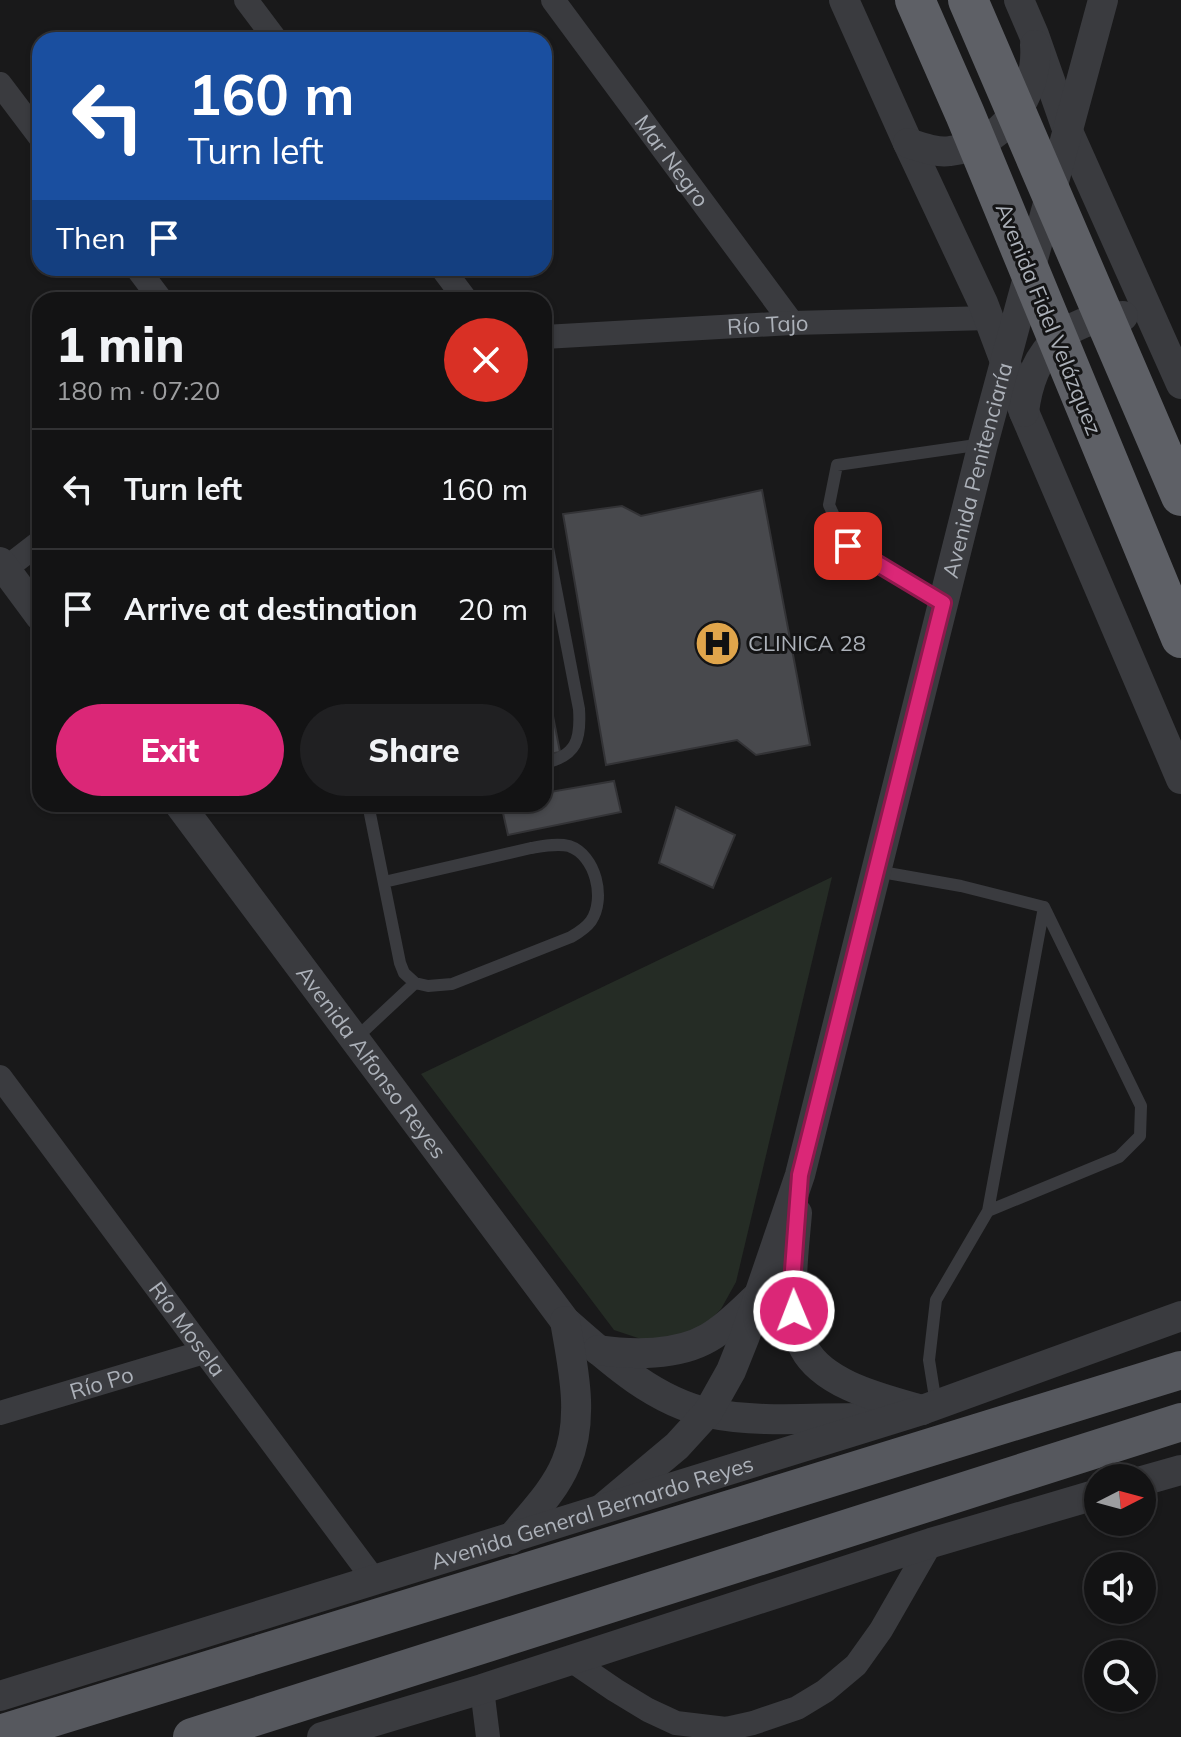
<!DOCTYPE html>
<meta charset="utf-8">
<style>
:root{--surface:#131314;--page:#202022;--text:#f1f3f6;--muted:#9d9ea0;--line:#323234;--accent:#db2777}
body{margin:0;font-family:Mulish,sans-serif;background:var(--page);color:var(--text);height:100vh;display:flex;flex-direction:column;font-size:30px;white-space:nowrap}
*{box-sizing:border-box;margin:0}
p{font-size:26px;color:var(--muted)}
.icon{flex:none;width:44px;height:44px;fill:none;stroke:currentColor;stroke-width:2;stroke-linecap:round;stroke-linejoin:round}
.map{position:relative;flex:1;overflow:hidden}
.panel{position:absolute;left:32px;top:292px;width:520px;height:520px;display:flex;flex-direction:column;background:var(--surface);border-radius:24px;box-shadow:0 2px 6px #0004,0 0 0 2px var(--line)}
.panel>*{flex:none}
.top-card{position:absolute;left:32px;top:32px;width:520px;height:244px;border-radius:24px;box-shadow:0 2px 6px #0004,0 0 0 2px var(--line);background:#1a4fa0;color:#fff;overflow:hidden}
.needle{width:52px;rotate:84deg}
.fabs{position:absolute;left:1084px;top:1464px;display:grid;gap:16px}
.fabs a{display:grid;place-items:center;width:72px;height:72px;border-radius:50%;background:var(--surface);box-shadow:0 2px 6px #0004,0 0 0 2px var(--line);font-size:40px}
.pin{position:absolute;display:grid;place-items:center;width:68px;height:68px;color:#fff;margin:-34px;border-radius:16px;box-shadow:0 4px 12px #0006}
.me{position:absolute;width:88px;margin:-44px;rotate:359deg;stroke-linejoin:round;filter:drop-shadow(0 0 6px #0008)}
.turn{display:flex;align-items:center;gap:28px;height:168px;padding:0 24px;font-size:36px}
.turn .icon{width:104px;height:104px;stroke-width:2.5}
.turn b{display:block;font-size:56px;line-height:68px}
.then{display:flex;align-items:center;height:76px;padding:0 24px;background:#0003;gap:16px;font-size:30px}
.round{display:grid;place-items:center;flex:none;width:84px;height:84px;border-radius:42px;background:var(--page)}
.headline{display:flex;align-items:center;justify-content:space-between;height:136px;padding:0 24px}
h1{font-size:48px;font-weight:800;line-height:60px}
.button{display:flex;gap:16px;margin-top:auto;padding:16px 24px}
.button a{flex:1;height:92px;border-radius:48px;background:var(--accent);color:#fff;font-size:32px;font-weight:800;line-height:92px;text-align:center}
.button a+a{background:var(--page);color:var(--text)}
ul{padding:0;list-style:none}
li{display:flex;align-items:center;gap:24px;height:120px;padding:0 24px;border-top:2px solid var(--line)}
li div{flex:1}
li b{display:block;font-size:30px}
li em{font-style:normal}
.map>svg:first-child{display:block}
.green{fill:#252c25}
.building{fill:#48494d;stroke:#333336;stroke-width:2}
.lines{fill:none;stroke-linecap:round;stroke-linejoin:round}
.service{stroke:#3a3b3f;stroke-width:12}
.minor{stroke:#3a3b3f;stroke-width:24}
.tertiary{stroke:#3a3b3f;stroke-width:30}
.primary{stroke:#56585e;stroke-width:38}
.trunk{stroke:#5e6066;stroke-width:40}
.route-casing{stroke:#8e194d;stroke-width:20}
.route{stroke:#db2777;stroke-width:14}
.labels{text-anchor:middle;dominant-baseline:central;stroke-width:6;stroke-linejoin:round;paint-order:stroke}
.street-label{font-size:22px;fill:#acb1b9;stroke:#141415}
.poi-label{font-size:22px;fill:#acb1b9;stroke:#141415;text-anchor:start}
</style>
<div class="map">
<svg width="1181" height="1737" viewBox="0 0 1181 1737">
<rect width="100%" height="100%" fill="#19191a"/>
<path class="green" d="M832,877l-96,405 -15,27 -16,16 -23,10 -32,7 -36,-12 -193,-256z"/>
<path class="building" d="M762,490l48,255 -54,10 -19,-15 -131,25 -43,-251 59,-8 19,10z
M544,670l16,82 -16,3z
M614,781l7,31 -113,23 -7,-31h43v-11z
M676,807l59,28 -22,53 -54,-25z"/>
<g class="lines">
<path class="service" d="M544,527l35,182c2,30 -2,47 -35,54
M943,603l-95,-57 -19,-41 8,-40 146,-21
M368,804l32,159 4,10 11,10 13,3 24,-2 119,-47c7,-4 15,-9 20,-16 15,-22 5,-66 -22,-75 -12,-3 -26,0 -38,2l-147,34
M876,871l85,15 83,21
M356,1038l59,-55
M988,1211l131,-54 21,-21 1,-30 -97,-199
M936,1404l-7,-44 7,-60 52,-89 56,-304"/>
<g class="minor">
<path d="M246,0l30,40"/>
<path id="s1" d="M553,0l239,323"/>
<path d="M0,84l40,53"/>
<path d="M137,268l24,32"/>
<path d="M442,268l24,32"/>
<path id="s2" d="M544,337l248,-14 198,-5"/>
<path d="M0,573l40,-31"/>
<path id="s3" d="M0,1077l375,504"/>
<path id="s4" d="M0,1413l204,-61"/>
<path d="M571,1660l44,30 33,20 28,13 50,6 27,-6 44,-15 28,-17 31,-26 25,-35 50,-87"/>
<path d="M482,1689l6,48"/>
</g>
<g class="tertiary">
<path d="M844,0l64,143 75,160 41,109 157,367"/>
<path d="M1019,0l15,35 33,94 114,255"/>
<path d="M908,143c14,4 27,10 42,8 52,-5 89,-56 85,-106"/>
<path d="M1024,412c7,-57 38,-95 99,-96"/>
<path d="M0,562l40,54"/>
<path id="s5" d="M179,804l386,517c42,37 88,80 144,92 48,10 103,5 152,5"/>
<path d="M797,1213c-3,40 -13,99 7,135 20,38 81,51 118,62"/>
<path d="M598,1350c34,5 79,6 110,-12 18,-10 33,-26 48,-40"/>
<path d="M1142,1481l39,-11"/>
<path id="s6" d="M603,1508l74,-62 31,-34 23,-41 14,-35 55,-161 183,-731 120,-444"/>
<path d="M511,1539c19,-24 43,-47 55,-76 19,-44 7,-96 -1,-142"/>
<path id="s7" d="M0,1696l922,-286 259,-94"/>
<path d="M322,1737l160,-48 449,-146 167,-49"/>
</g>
<path class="primary" d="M0,1734l1181,-364
M192,1737l989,-315"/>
<path class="trunk" d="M915,0l50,114 216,524
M968,0l213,496"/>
</g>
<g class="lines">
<defs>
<path id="route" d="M794,1311l-1,-41 7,-95 143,-572 -95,-57"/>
</defs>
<use href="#route" class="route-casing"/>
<use href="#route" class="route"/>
</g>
<defs>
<symbol id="hospital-disc" viewBox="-11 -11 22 22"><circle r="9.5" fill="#e0a54b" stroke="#141415"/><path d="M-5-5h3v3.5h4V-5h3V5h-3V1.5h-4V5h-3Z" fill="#111"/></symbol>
</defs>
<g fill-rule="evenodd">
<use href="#hospital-disc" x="692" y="618" width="51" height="51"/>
</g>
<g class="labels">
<g class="street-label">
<text stroke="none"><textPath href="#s1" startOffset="200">Mar Negro</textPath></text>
<text transform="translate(1049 319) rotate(68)">Avenida Fidel Velázquez</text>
<text stroke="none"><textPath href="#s2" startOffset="224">Río Tajo</textPath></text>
<text stroke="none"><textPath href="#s6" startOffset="1124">Avenida Penitenciaría</textPath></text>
<text stroke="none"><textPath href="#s5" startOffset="322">Avenida Alfonso Reyes</textPath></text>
<text stroke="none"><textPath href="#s3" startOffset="314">Río Mosela</textPath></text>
<text stroke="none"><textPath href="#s4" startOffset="106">Río Po</textPath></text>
<text stroke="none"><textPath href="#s7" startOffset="620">Avenida General Bernardo Reyes</textPath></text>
</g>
<g class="poi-label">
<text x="748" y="643">CLINICA 28</text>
</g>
</g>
</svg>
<div class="fabs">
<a><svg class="needle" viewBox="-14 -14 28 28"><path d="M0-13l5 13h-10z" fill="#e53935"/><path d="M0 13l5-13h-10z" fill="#9d9ea0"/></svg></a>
<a><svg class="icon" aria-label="sound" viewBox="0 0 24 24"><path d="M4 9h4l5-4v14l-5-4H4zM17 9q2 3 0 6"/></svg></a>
<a><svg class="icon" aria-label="search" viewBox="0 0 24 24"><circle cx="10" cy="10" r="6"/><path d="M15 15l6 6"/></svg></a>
</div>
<div class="pin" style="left:848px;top:546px;background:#d93025"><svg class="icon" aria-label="arrive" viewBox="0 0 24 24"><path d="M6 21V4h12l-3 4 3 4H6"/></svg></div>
<svg class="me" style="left:794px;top:1311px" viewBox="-20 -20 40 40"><circle r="17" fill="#db2777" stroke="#fff" stroke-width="3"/><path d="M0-11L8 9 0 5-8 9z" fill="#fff"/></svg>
<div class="top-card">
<div class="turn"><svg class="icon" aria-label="left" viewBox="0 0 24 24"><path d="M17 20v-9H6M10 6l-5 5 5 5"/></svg><div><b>160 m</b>Turn left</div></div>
<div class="then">Then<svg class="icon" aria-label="arrive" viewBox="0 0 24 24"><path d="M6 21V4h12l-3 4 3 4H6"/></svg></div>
</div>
<section class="panel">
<div class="headline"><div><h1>1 min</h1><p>180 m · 07:20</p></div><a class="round" style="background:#d93025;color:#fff"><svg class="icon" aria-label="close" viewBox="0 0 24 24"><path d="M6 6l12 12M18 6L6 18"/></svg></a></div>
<ul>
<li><svg class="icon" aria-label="left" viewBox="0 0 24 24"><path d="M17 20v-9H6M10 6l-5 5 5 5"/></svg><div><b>Turn left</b></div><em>160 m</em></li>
<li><svg class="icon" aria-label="arrive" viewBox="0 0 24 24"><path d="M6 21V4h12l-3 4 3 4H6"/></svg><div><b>Arrive at destination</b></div><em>20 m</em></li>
</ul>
<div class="button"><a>Exit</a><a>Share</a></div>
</section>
</div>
